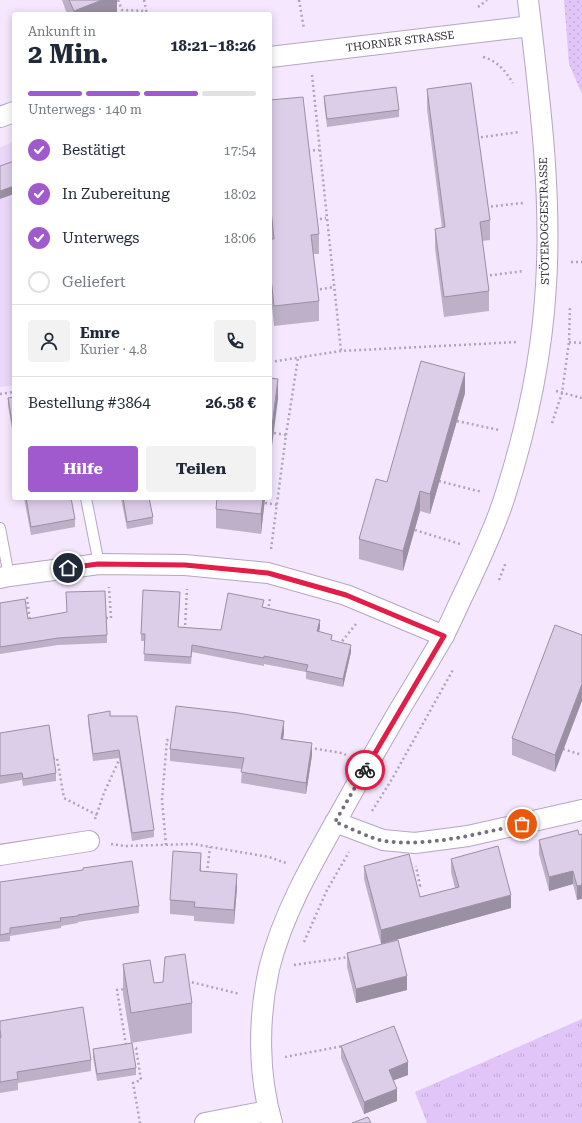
<!DOCTYPE html>
<html lang="de">
<head>
<meta charset="utf-8">
<style>
	:root { --surface:#fff; --page:#f2f2f3; --text:#1f2937; --muted:#747a83; --line:#e0e1e3; --accent:#a05ace }
	body { margin:0; font-family:"Roboto Serif",serif; background:var(--page); color:var(--text); height:100vh; display:flex; flex-direction:column; font-size:15px; white-space:nowrap }
	* { box-sizing:border-box; margin:0 }
	p { font-size:13px; color:var(--muted) }
	.icon { flex:none; width:22px; height:22px; fill:none; stroke:currentColor; stroke-width:2; stroke-linecap:round; stroke-linejoin:round }
	.map { position:relative; flex:1; overflow:hidden }
	.drawer { position:absolute; left:12px; top:12px; width:260px; height:488px; display:flex; flex-direction:column; background:var(--surface); border-radius:4px; box-shadow:0 2px 10px #0003 }
	.drawer>* { flex:none }
	.pin { position:absolute; display:grid; place-items:center; width:34px; height:34px; color:#fff; margin:-17px; border:2px solid #fff; border-radius:50%; box-shadow:0 1px 4px #0007 }
	.courier { position:absolute; display:grid; place-items:center; width:40px; height:40px; margin:-20px; border:3px solid #e11d48; border-radius:50%; background:#fff; color:#222; box-shadow:0 1px 5px #0007 }
	.head em { font-style:normal; font-weight:700 }
	.head div { display:flex; flex-direction:column-reverse }
	.head { display:flex; align-items:center; justify-content:space-between; height:68px; padding:0 16px }
	h1 { font-size:26px; font-weight:700; line-height:30px }
	.bar { display:grid; grid-template-columns:repeat(4,1fr); gap:6px 4px; align-content:center; height:48px; padding:0 16px }
	.bar i { height:5px; border-radius:3px; background:var(--line) }
	.bar .active { background:var(--accent) }
	.bar p { grid-column:span 4 }
	.line { display:flex; align-items:center; gap:10px; padding:0 16px; border-top:1px solid var(--line) }
	.line div { flex:1 }
	.round { display:grid; place-items:center; flex:none; width:42px; height:42px; border-radius:4px; background:var(--page) }
	ol { padding:0 16px; list-style:none }
	li { display:flex; align-items:center; gap:12px; height:44px }
	li p { margin-inline-start:auto }
	li .icon { padding:4px; border-radius:50%; background:var(--accent); color:#fff; stroke-width:4 }
	li:last-child { color:var(--muted) }
	li i { width:22px; height:22px; border:2px solid var(--line); border-radius:50% }
	.primary-button { display:flex; gap:8px; margin-top:auto; padding:8px 16px }
	.primary-button a { flex:1; height:46px; border-radius:4px; background:var(--accent); color:#fff; font-size:16px; font-weight:700; line-height:46px; text-align:center }
	.primary-button a+a { background:var(--page); color:var(--text) }
	.map>svg:first-child { display:block }
	.built { fill:#ebd7fb }
	.grass { fill:url(#grass-tufts) }
	.garden { fill:url(#garden-dots) }
	.lines { fill:none; stroke-linecap:round; stroke-linejoin:round }
	.lane-casing { stroke:#b5a6c1; stroke-width:12 }
	.street-casing { stroke:#b5a6c1; stroke-width:22 }
	.path { stroke:#afa5b8; stroke-width:2.5; stroke-dasharray:2 3; stroke-linecap:butt }
	.lane { stroke:#fff; stroke-width:10 }
	.street { stroke:#fff; stroke-width:20 }
	.wall { fill:#bdb0c8 }
	.shaded-wall { fill:#9a90a3 }
	.building { fill:#dccde9; stroke:#9a90a3 }
	.done { stroke:#776e7d; stroke-width:4; stroke-dasharray:0 7.2 }
	.route { stroke:#e11d48; stroke-width:5 }
	.labels { text-anchor:middle; stroke-width:3.5; stroke-linejoin:round; paint-order:stroke }
	.street-label { font-size:11px; fill:#332d38; stroke:#fff }
</style>
</head>
<body>
<div class="map">
<svg width="582" height="1123" viewBox="0 0 582 1123">
	<defs>
		<pattern id="grass-tufts" width="24" height="20" patternUnits="userSpaceOnUse"><rect width="24" height="20" fill="#e1c5f8"/><path d="M3 7l-1-3M5 7V3M7 7l1-3M15 17l-1-3M17 17v-4M19 17l1-3" fill="none" stroke="#c2aad5"/></pattern>
		<pattern id="garden-dots" width="8" height="8" patternUnits="userSpaceOnUse"><rect width="8" height="8" fill="#e1c5f8"/><path d="M2 2h.1M6 6h.1" fill="none" stroke="#c2aad5" stroke-width="1.8" stroke-linecap="round"/></pattern>
	</defs>
	<rect width="100%" height="100%" fill="#f4e7fe"/>
	<path class="built" d="M14 142V385L0 387V147Z"/>
	<path class="grass" d="M582 1019V1123H427L415 1092Z"/>
	<path class="garden" d="M564 0H582V94L569 64Z"/>
	<g class="lines">
		<defs>
			<path id="lane" d="M86 498 99 564
				M0 528 9 576"/>
			<path id="street" d="M270 57 531 26
				M0 117 14 112
				M0 578 9 576 99 564 185 565 268 573 346 595 444 636
				M335 822 383 840 415 843 468 836 582 810
				M0 855 89 841
				M205 1123 268 1111
				M272 1123C258 1074 258 1019 269 969 283 912 315 858 344 807 361 776 379 745 397 714 412 689 428 663 443 637 451 622 458 605 466 589 480 559 495 528 505 496 527 427 542 357 546 285 552 190 539 94 528 0"/>
		</defs>
		<use href="#lane" class="lane-casing"/>
		<use href="#street" class="street-casing"/>
		<path class="path" d="M118 0 122 10 147 11
			M144 0 147 14
			M299 0 304 29
			M478 7 487 0
			M483 57C498 61 505 71 513 83
			M312 75 341 351
			M476 138 519 132
			M308 151 319 150
			M486 207 523 203
			M315 220 326 218
			M571 262H582
			M485 276 524 271
			M315 290 334 287
			M569 342 582 343
			M270 362 341 351 518 342
			M556 391 582 398
			M0 394 14 392
			M457 421 499 430
			M552 423 562 393 569 342 570 306
			M274 433 286 435
			M439 481 482 492
			M265 503 278 505
			M415 530 460 544
			M271 549 286 435 298 358
			M499 580 506 562
			M27 597 30 621
			M268 611 270 598
			M106 618H111L109 587
			M183 628H185L187 589
			M339 645 356 624
			M310 748 342 753 346 755
			M563 749 582 755
			M53 759 57 758 64 798 97 815
			M372 811 392 779 454 668
			M95 819 104 793 120 758
			M111 844 124 846 193 844 269 857 286 863
			M166 845 162 800 167 740 173 741
			M207 873 210 847
			M415 887 420 886 416 866
			M304 942 327 890 349 852
			M294 965 349 957
			M187 981 240 994
			M126 1045 117 990 127 989
			M131 1047 136 1048 141 1080 133 1083 140 1123
			M285 1057 343 1046"/>
		<use href="#lane" class="lane"/>
		<use href="#street" class="street"/>
	</g>
	<path class="wall" d="M62 0H117V14H67Z
		M427 89 490 220V240L482 241 489 291V311L444 317 435 248V229L442 228 427 109Z
		M324 96 399 110V117L327 127 324 103Z
		M270 100 319 234V254H313L319 301V321L274 326 270 288V239H272L270 220Z
		M465 393 430 514 420 511 403 571 359 559V539L387 482Z
		M14 397V441L8 405V398Z
		M24 498H71L75 519V527L31 535Z
		M121 498H149L153 517V524L127 529Z
		M217 498H265L261 534 216 528V509Z
		M180 600 178 627 221 630 264 607 320 627 319 632 351 652 343 687 306 679V672L264 664V666L192 652 191 664 144 661 145 641H141V634Z
		M0 603 28 619 107 635V643L58 645 0 654Z
		M582 635 555 772 512 755V738Z
		M88 715 110 716 154 830V837L132 841 119 758 93 761 88 722Z
		M0 733 56 773V781L23 786 22 780 0 784Z
		M284 733 283 739 312 755 306 794 241 783 242 769 170 761V749Z
		M579 835 577 900 573 884 549 891 539 854V840Z
		M451 859 511 908 381 944 364 879V866L420 897 455 888 451 872Z
		M201 871 237 888 234 924 194 921V916L170 914V900Z
		M0 882 139 906V913L78 922V923L61 926V928L10 936V941L0 942Z
		M347 953 407 990 356 1003 347 967Z
		M123 964 154 983 192 1003V1033L131 1043 123 994Z
		M0 1021 91 1060V1071L18 1083V1090L0 1093Z
		M341 1046 408 1075 394 1080 397 1101 364 1114 341 1058Z
		M93 1049 136 1068V1075L97 1081 93 1057Z"/>
	<path class="shaded-wall" d="M102 0H117V14H74V11Z
		M14 186V194L0 199V191Z
		M465 373V393L430 514V494Z
		M278 379V399L270 462V442Z
		M420 491V511L403 571V551Z
		M263 498H265L261 534V514Z
		M320 620V627L317 639V631Z
		M351 645V652L343 687V679Z
		M582 684V701L555 772V755Z
		M284 721V733L281 750V739Z
		M312 743V755L306 794V783Z
		M201 853V867L200 885V871Z
		M573 871V884L549 891V877Z
		M237 874V888L234 924V910Z
		M582 885V899L577 900V886Z
		M511 895V908L381 944V930Z
		M407 976V990L356 1003V989Z
		M408 1062V1075L389 1082V1070Z
		M397 1089V1101L364 1114V1102Z"/>
	<path class="building" d="M69 0H102L74 11Z
		M471 83 490 220 480 222 489 291 444 297 435 229 445 227 427 89Z
		M396 87 399 110 327 119 324 96Z
		M303 97 319 234 311 235 319 301 274 306 270 268V239H274L270 200V100Z
		M14 161V186L0 191V166Z
		M421 361 465 373 430 494 420 491 403 551 359 539 376 479 387 482Z
		M270 378 278 379 270 442Z
		M14 397V434L8 398Z
		M26 498H71L75 519 31 527Z
		M123 498H149L153 517 127 522Z
		M217 498H263L261 514 216 509Z
		M143 590 180 592 178 627 221 630 228 593 264 600 262 607 320 620 317 631 332 635 331 640 351 645 343 679 306 671 308 665 264 656V658L192 645 191 657 144 654 145 634H141Z
		M105 591 107 635 58 638 0 647V603L25 599 28 619 67 612 66 592Z
		M555 625 582 635V684L555 755 512 738Z
		M176 706 238 713 284 721 281 739 312 743 306 783 241 772 244 758 170 749Z
		M110 711V716H137L154 830 132 833 119 750 93 754 88 715Z
		M49 725 56 773 23 779 22 773 0 776V733Z
		M578 830 579 835 582 834V885L577 886 573 871 549 877 539 840Z
		M498 846 511 895 381 930 364 866 409 854 420 897 459 887 451 859Z
		M173 851 201 853 200 871 237 874 234 910 194 907 195 902 170 900Z
		M132 861 139 906 78 915V916L60 918 61 921 10 928V933L0 935V882L83 870V868Z
		M398 940 407 976 356 989 347 953Z
		M185 954 192 1003 131 1013 123 964 150 960 154 983 163 982 165 957Z
		M83 1007 91 1060 17 1072 18 1079 0 1082V1038L1 1037 0 1029V1021Z
		M394 1026 408 1062 389 1070 397 1089 364 1102 341 1046Z
		M132 1043 136 1068 97 1074 93 1049Z
		M368 1117 371 1123H352Z"/>
	<g class="lines">
		<path class="done" d="M365 770 335 822C349 827 371 839 384 841 430 847 477 834 522 824"/>
		<path class="route" d="M68 568 98 564 185 565 268 573 346 595 444 636 365 770"/>
	</g>
	<g class="labels">
		<g class="street-label">
			<text transform="translate(400 41) rotate(-7)" y="4">THORNER STRASSE</text>
			<text transform="translate(544 221) rotate(-91)" y="4">STÖTEROGGESTRASSE</text>
		</g>
	</g>
</svg>
<div class="pin" style="left:522px;top:824px;background:#ea580c"><svg class="icon" aria-label="bag" viewBox="0 0 24 24"><path d="M5 8h14l-1 12H6zM9 8a3 3 0 0 1 6 0"/></svg></div>
<div class="pin" style="left:68px;top:568px;background:#1f2937"><svg class="icon" aria-label="home" viewBox="0 0 24 24"><path d="M3 11l9-7 9 7M6 9v11h12V9"/></svg></div>
<div class="courier" style="left:365px;top:770px"><svg class="icon" aria-label="bike" viewBox="0 0 24 24"><circle cx="6" cy="16" r="4"/><circle cx="18" cy="16" r="4"/><path d="M6 16l4-8h5l3 8M10 8l3 8H6M13 5h3"/></svg></div>
<section class="drawer">
<div class="head"><div><h1>2 Min.</h1><p>Ankunft in</p></div><em>18:21–18:26</em></div>
<div class="bar"><i class="active"></i><i class="active"></i><i class="active"></i><i></i><p>Unterwegs · 140 m</p></div>
<ol>
<li><svg class="icon" aria-label="check" viewBox="0 0 24 24"><path d="M5 12l5 5 9-10"/></svg>Bestätigt<p>17:54</p></li>
<li><svg class="icon" aria-label="check" viewBox="0 0 24 24"><path d="M5 12l5 5 9-10"/></svg>In Zubereitung<p>18:02</p></li>
<li><svg class="icon" aria-label="check" viewBox="0 0 24 24"><path d="M5 12l5 5 9-10"/></svg>Unterwegs<p>18:06</p></li>
<li><i></i>Geliefert</li>
</ol>
<div class="line" style="height:72px"><a class="round"><svg class="icon" aria-label="person" viewBox="0 0 24 24"><circle cx="12" cy="8" r="4"/><path d="M4 21q1-7 8-7t8 7"/></svg></a><div><b>Emre</b><p>Kurier · 4.8</p></div><a class="round"><svg class="icon" aria-label="phone" viewBox="0 0 24 24"><path d="M5 4h4l2 5-3 2q2 4 5 5l2-3 5 2v4C11 20 4 13 5 4z"/></svg></a></div>
<div class="line" style="height:52px"><div>Bestellung #3864</div><b>26.58 €</b></div>
<div class="primary-button"><a>Hilfe</a><a>Teilen</a></div>
</section>
</div>
</body>
</html>
